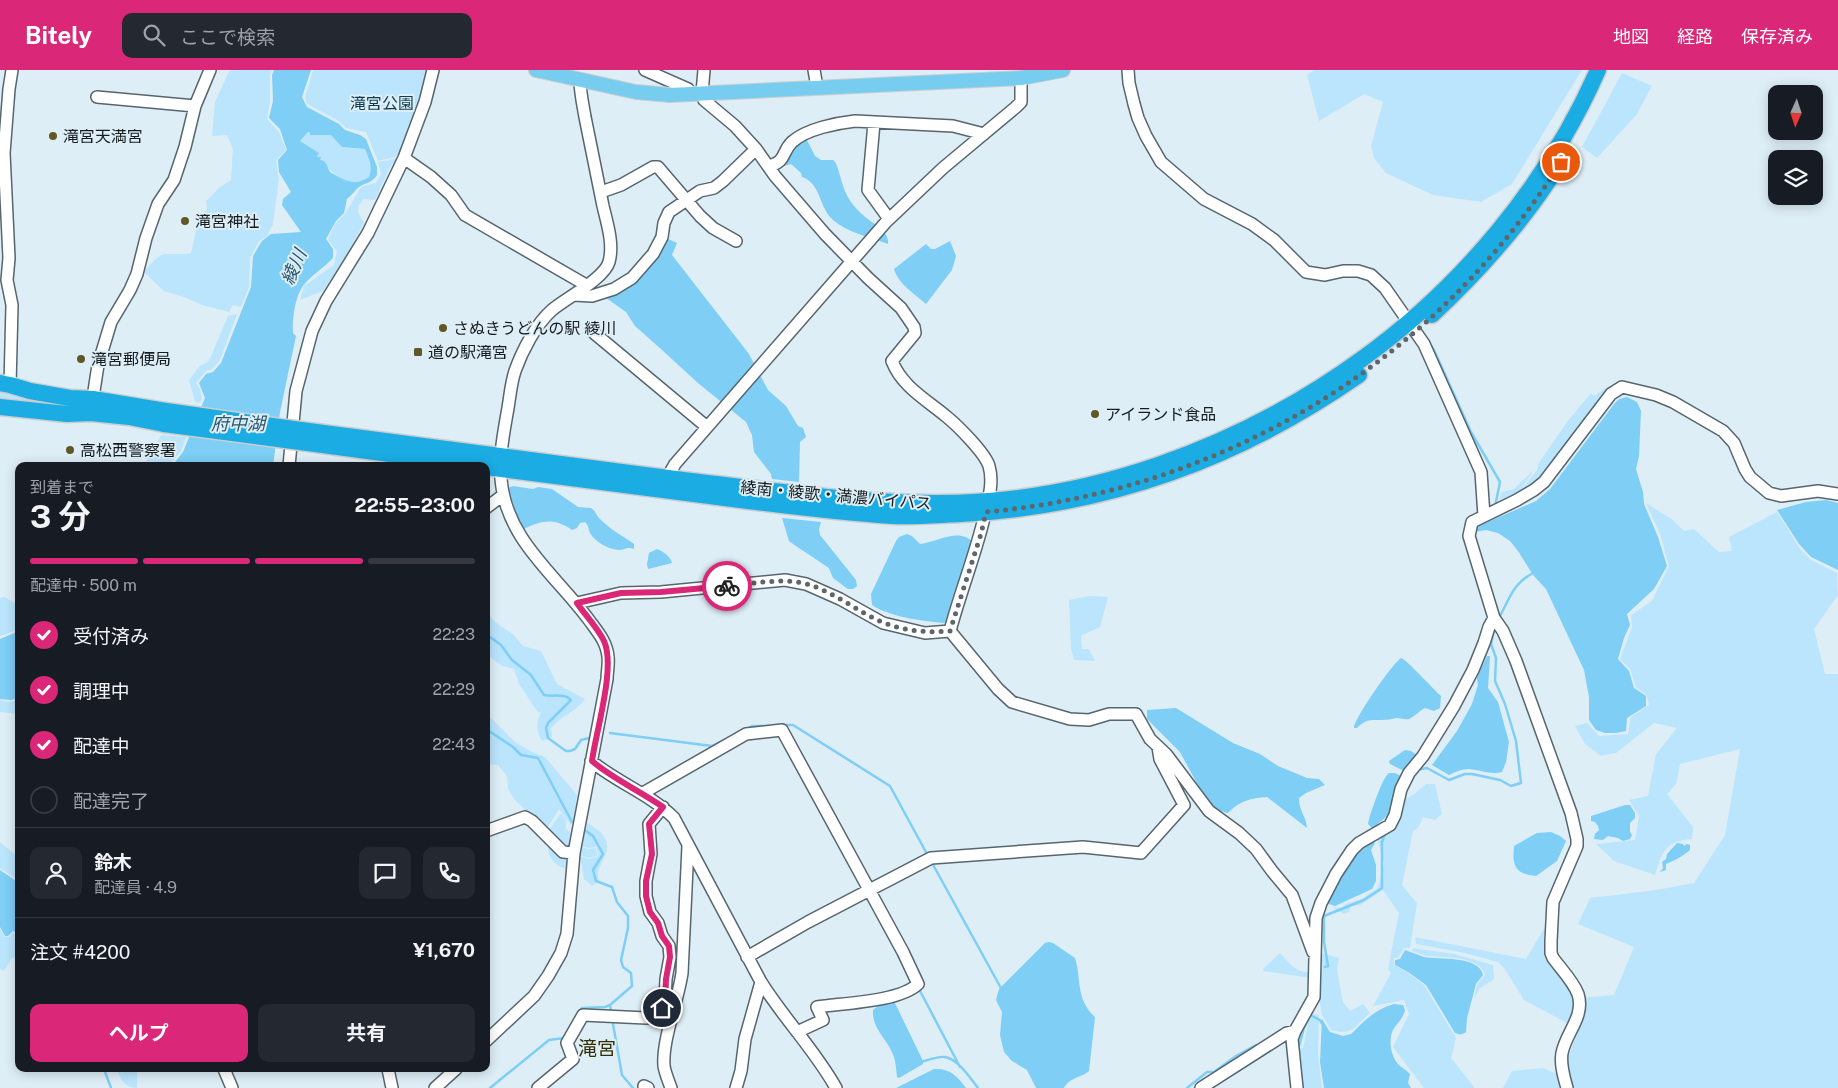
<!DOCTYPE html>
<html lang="ja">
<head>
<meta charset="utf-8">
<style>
	:root { --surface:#171b24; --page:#242831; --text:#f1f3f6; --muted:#9ea1a6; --line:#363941; --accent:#db2777 }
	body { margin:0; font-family:"Public Sans","Noto Sans JP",sans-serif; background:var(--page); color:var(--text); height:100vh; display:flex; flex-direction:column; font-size:19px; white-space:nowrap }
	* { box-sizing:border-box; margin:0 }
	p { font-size:16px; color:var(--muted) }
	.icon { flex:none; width:28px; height:28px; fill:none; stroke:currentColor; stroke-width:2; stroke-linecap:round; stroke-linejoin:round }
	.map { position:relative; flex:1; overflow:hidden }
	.details { position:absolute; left:15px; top:392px; width:475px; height:610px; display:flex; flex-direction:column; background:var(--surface); border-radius:10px; box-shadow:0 2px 12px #0003 }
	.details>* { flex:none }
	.needle { width:32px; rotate:183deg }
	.buttons { position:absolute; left:1768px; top:15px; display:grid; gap:10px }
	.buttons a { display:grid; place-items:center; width:55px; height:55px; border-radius:10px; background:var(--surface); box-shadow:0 2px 12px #0003; font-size:25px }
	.pin { position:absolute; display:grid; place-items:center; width:42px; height:42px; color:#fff; margin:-21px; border:2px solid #fff; border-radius:50%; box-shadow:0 1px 5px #0007 }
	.courier { position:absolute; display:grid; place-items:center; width:50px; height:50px; margin:-25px; border:4px solid #db2777; border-radius:50%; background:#fff; color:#222; box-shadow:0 1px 6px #0007 }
	.summary em { font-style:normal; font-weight:700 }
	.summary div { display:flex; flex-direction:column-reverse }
	.summary { display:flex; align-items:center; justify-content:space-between; height:85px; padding:0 15px }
	h1 { font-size:32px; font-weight:700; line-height:38px }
	.bar { display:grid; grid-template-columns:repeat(4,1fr); gap:8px 5px; align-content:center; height:60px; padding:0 15px }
	.bar i { height:6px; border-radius:4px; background:var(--line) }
	.bar .on { background:var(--accent) }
	.bar p { grid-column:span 4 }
	.line { display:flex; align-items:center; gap:12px; padding:0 15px; border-top:1px solid var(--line) }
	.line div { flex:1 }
	.round { display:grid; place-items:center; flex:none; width:52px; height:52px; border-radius:10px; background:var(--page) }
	ol { padding:0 15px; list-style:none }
	li { display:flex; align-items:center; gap:15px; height:55px }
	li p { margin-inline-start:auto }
	li .icon { padding:5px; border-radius:50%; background:var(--accent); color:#fff; stroke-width:4 }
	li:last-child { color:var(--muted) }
	li i { width:28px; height:28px; border:2px solid var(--line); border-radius:50% }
	.action { display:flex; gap:10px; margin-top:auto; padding:10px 15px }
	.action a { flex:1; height:58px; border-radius:10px; background:var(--accent); color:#fff; font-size:20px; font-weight:700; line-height:58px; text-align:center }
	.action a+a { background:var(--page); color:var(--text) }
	header { display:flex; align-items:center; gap:30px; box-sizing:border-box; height:70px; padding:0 25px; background:var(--accent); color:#fff }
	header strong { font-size:24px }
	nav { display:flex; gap:28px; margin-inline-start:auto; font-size:18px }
	.search { width:350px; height:45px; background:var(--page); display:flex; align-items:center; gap:12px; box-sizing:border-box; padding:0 18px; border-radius:10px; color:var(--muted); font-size:19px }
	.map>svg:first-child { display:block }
	.green { fill:#bbe5fc }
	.water { fill:#7ecef6; fill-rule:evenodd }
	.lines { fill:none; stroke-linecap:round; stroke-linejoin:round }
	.stream { stroke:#7ecef6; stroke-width:2.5 }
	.minor-casing { stroke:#57656d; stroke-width:14 }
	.major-casing { stroke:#cccdce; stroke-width:16 }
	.highway-casing { stroke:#cccdce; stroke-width:19 }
	.minor { stroke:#fff; stroke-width:11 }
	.major { stroke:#76cdef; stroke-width:14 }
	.highway { stroke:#1bace4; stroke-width:16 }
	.highway-bridge-casing { stroke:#cccdce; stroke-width:19; stroke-linecap:butt }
	.highway-bridge { stroke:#1bace4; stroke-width:16 }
	.done { stroke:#5c666b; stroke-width:5; stroke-dasharray:0 9 }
	.route { stroke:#db2777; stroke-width:6 }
	.poi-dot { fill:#605824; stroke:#deeef7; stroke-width:2 }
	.labels { text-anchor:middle; stroke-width:4; stroke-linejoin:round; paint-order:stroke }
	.park-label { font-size:16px; fill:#0d3c50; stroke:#deeef7 }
	.poi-label { font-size:16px; fill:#161c1f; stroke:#deeef7; text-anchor:start }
	.street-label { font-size:16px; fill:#161c1f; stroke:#deeef7 }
	.water-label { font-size:18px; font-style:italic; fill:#2a576c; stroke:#deeef7 }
	.quarter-label { font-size:19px; fill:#352e02; stroke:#deeef7 }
</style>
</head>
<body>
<header>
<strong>Bitely</strong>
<div class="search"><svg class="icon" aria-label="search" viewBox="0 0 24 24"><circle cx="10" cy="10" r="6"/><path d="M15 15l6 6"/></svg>ここで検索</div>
<nav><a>地図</a><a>経路</a><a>保存済み</a></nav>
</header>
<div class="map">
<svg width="1838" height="1018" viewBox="0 0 1838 1018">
	<rect width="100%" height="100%" fill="#deeef7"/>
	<path class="green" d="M234 0H272L270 5V32L267 49 279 62 286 80 276 90 279 109 273 154 267 166 259 171 250 188 249 217 241 237 233 235 229 242 202 235 184 227 164 221 144 202C166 175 162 188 191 183L198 152 207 139 206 131 219 118 231 110 233 79 227 65 212 66 215 32 229 1Z
		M313 0H428L422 24 401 83 395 87 378 91 366 62 346 58 339 51 307 34 305 28Z
		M1314 0H1582L1512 114 1481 132 1433 125 1386 103 1374 88 1371 76 1383 32 1364 24 1319 51 1307 5Z
		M1622 3 1652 16 1637 44 1597 88 1582 77Z
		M308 62H310V64L331 65 348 78 365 79C368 90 373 96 369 107 347 121 332 102 317 87L319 83 300 71Z
		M400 85 390 97 375 130 364 129 359 135 358 142 364 153 349 181 323 221 300 230 304 216 334 195 337 181 328 170 335 154 345 144 361 117 376 113 381 104 378 92 394 89Z
		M237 244 220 290 211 300H207L196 313 200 319 202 329 199 333 195 332 189 310 200 296 209 291 228 246Z
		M1616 314 1603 325 1544 406 1530 419 1498 436 1500 432 1519 423 1537 400 1538 394 1567 352 1591 323 1594 326 1607 317Z
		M0 318 66 334 65 339 0 332Z
		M161 365 186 367 181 381 168 396H144Z
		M1534 400 1519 422 1499 430 1502 422 1514 419Z
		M1646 433 1673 450 1684 461 1694 459 1719 482 1732 481 1729 467 1777 442 1800 479 1811 490 1837 503 1838 525 1814 559 1825 604H1838V1018H1503L1512 1001 1543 998 1562 1006 1578 959 1524 930 1504 898 1498 892 1465 883 1416 874 1415 867 1526 889 1545 857 1550 888 1579 928 1614 925 1634 877 1578 854 1590 828 1656 820 1694 813 1725 765 1740 679 1680 694 1676 714 1667 724 1693 757 1692 769C1665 771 1662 782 1655 805L1614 791 1596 774 1635 770 1639 746 1629 730 1648 726 1656 684 1677 658 1654 653 1616 683 1601 686 1585 674 1575 656 1587 653 1599 666 1628 664 1631 647 1649 635 1647 626 1636 617 1630 599 1620 589 1632 557 1631 545 1652 531 1669 496 1660 464Z
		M1090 526 1108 527 1100 557 1081 566 1082 579H1089L1095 591 1074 590 1071 579 1069 530Z
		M4 527 19 535V559L0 566V528Z
		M486 541 495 552 514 565 523 576 541 581 557 614 585 629C576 642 561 646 551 658L552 667 542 671C536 662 536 652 541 643L537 641 519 614 514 599 502 596 486 584Z
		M0 630 8 632 19 630V644L0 642Z
		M486 643 515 672 530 681 545 687 577 725 574 748 571 755 559 739 546 760 514 729 508 719 507 706 498 695 486 694Z
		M1426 714H1435L1442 744 1435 750 1423 747 1418 758 1413 761 1402 815 1417 833 1410 878H1404L1398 888H1394V895L1407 902 1424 915 1456 968 1451 988 1475 1018H1424L1393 977 1409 944 1404 930 1373 936 1391 903 1388 899 1390 889H1392L1390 888 1399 843 1383 820 1360 835 1351 836 1349 842 1344 844 1332 837 1341 838 1346 834 1360 830 1378 818 1384 794 1377 768 1404 730 1414 724Z
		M561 743 566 750V759L570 762 569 780 548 762Z
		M587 752C591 756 600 760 603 765 617 783 592 795 599 811L592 816 584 809 580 786 589 789 598 786 597 777 589 778 581 776Z
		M0 772 19 788V811L0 798Z
		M550 777 568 786 567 799C556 796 549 790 548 778Z
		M581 777 589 779 596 778 597 786 588 788 580 785Z
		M0 859 5 867H9L13 863 19 866V888H12L4 901 0 899Z
		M1413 878 1454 884 1493 895 1494 909 1479 919 1474 929 1477 915 1485 905C1480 885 1444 888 1427 886 1422 885 1417 882 1412 881Z
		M1280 883C1291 894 1296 904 1312 902L1311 908 1263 901 1264 898Z
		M1321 883 1339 888 1337 900 1343 932 1350 941 1363 934 1370 943C1354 956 1354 966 1331 960L1322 945 1319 928Z
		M1313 944 1319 945 1318 985 1322 1018H1302L1297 979 1303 978 1309 950Z
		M117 999H137V1018C125 1018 120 1009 117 999Z"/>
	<path class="water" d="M274 0H311L302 27 307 37 339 54 345 60 360 65 366 69 377 97V105C371 114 366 112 359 117 355 120 352 125 347 129L344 143 336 151 326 169 333 179V188C324 198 311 205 303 216 295 227 292 249 293 263L296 266 280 342 273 396H172L183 382 205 328 199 313 206 304 213 302 221 293 251 217 253 186 262 171 271 164 301 162 282 135 283 129 291 122 279 102 278 90 287 80 280 59 269 48 273 31 272 5ZM308 62H310V65H331L342 77 365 79C369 90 373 96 369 107 354 117 344 110 330 102 326 96 328 91 320 90L321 87H317L319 83 300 71Z
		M806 68 815 86 821 90H833L836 93C844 116 843 127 863 145 871 153 890 161 888 174 870 167 848 163 833 150 819 138 821 113 802 107L801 103 791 94 777 98 792 79Z
		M668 169 677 173 672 185 749 284 768 320 786 336 798 356 803 358 806 367 800 372 799 412 772 409 771 404 754 382 752 365 746 352 698 313 662 280 635 256 626 242 602 225 652 192Z
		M950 171 956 186 952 200 926 234C914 223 899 215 894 199L926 174 931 179H935Z
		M1627 327 1637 332 1641 341 1639 386 1636 399 1643 422 1644 434 1658 467 1667 496 1654 519 1627 544 1630 555 1624 568 1618 589 1629 601 1634 618 1646 626V636L1627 648 1626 661 1616 663H1605L1596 660 1589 650V627L1584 600 1546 519 1533 505 1518 481 1510 471 1498 463 1486 460 1474 462V458L1536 431 1550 419 1614 334 1619 329Z
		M513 416 533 419 538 417 552 419 578 437 591 438C596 441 597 447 601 450 611 460 623 466 634 474V479C627 476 625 480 618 480 608 479 595 472 590 463 588 458 589 456 585 452L580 453 577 458 572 460C554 448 543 450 524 459L518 448 508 418Z
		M1826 430 1838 433V500L1811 487 1799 474 1777 440 1806 432Z
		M782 448 821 452 819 459 820 465 856 510 857 516 853 519H848L833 508 829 498 793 474 789 471Z
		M907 464 912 466 920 474C939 472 959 456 975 474L950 550 944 553C922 551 890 547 872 535L871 524 896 471 899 467Z
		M657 479C663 481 671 487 672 493L648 499 647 494 649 483Z
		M19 561V628L11 630 0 629V569Z
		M1487 586H1490L1488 618 1498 632 1509 672 1506 692 1502 702C1491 705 1481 700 1469 699 1462 699 1455 702 1449 705L1432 695 1457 661 1472 634 1478 615 1477 608Z
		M1401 588C1406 589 1434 620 1441 626L1440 638 1434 641 1425 638C1419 641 1414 647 1409 649 1405 650 1401 648 1397 648 1392 649 1387 650 1381 650 1370 650 1366 649 1357 658H1354C1354 649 1392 594 1401 588Z
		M1176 638 1233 673 1260 684 1278 696 1307 708 1319 709 1325 715 1306 723 1299 728C1299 742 1306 745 1307 758L1267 727C1251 728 1239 731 1228 743L1217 740 1200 719 1180 682 1147 649V640Z
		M1405 680 1411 681 1417 685 1404 701 1390 694 1389 691Z
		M1389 703H1395L1401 706C1388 731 1400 740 1372 758L1368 754C1369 746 1383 706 1389 703Z
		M1625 735H1630L1635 743V748L1630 753V762L1632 765 1630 769 1623 771 1618 768 1608 766 1603 770 1594 769 1595 764 1599 760 1598 756 1595 752 1591 751V746Z
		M1551 762 1560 766 1566 771 1557 791 1536 806C1515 804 1512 796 1514 776L1537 763Z
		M1370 770 1375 773 1371 780 1376 795V811L1372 819 1335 836 1326 833C1338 811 1350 786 1370 770Z
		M1677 773 1683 774 1684 776 1687 774 1690 775V780C1681 787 1678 789 1666 794V800L1660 802 1663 798 1662 792 1666 789 1667 784Z
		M0 800 19 813V864L13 861 8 866H5L0 857Z
		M1049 872 1053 873 1075 888C1082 911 1075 928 1095 947L1089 1001C1081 1008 1070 1007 1064 1018H1036L1027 1000 1012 991 1004 982 1000 965 1002 942 996 930 999 919 1045 873Z
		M1405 880C1411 882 1418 885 1424 887 1438 890 1479 885 1483 905L1476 914 1467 948 1466 962C1462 965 1460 965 1455 963L1426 915 1408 902 1395 895V890L1400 889Z
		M894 931 923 991V994L899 1008 897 1007C896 1000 896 993 894 987 888 969 872 960 873 940L878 936Z
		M1394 934 1403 935 1405 940C1403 949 1397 953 1393 960 1388 970 1391 986 1398 994 1402 998 1406 1000 1410 1004L1408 1013 1411 1018H1324L1320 992 1322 949 1330 962 1343 966 1351 964C1364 951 1376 939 1394 934Z
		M934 999C950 998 957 1006 966 1018H896Z"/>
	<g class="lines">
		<path class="stream" d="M1428 271 1434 280 1471 362 1500 412 1495 437
			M1500 546C1511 526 1513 513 1535 502
			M486 564 501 575 512 590 531 605 544 625C553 627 565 623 571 630L548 653 546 658 548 668 566 681H570L575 679 581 670 589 668
			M784 655H793L890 716 927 784
			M486 659 513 677 521 685 538 688 572 752
			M745 660 752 656H771
			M610 663 712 676 729 668
			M1416 700 1427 698 1449 710 1465 704H1472L1500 710 1511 716 1521 713 1516 671 1505 634 1495 611 1496 588 1491 574 1494 561
			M1401 744 1403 732
			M586 761 593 766 603 784 593 800 596 811 612 817 617 832 628 846V858L621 890 623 897 631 903 632 916 610 935 611 941
			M931 791 1002 920
			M882 855 904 896
			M1325 897 1328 896 1324 872V846L1364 830 1382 818V772L1384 766 1387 762
			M919 919 960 997
			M579 942 582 938 605 937 610 935
			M613 954 622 1005 633 1018
			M1299 976 1304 958 1310 945 1320 950 1323 955
			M921 992C928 990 938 986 945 987 958 989 970 1008 978 1018
			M104 999 111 1018
			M490 1018 549 970 564 968 565 966
			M1187 1018 1207 1002H1214L1236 986 1256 975"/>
		<defs>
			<path id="minor" d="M645 0 688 19 692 24
				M704 0 702 23 704 30 735 56 756 79 775 106 825 164 868 208 901 238 914 257 915 263 892 291C902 317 927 330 947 347 958 356 985 383 989 396 994 413 988 431 984 448 975 486 960 523 950 561
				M814 0 817 17
				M1128 0 1129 13 1134 34 1138 48 1146 66 1161 92 1204 129 1252 154 1274 170 1306 202 1325 205 1343 201H1358L1371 205 1385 218 1424 274 1481 402 1484 446
				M97 27 195 36
				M874 53 868 120 889 149
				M404 88 431 107 451 125 465 145 586 215
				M769 96C787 91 781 83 792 72 806 59 837 53 855 51L953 56 984 64
				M601 122 621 115 653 97H658L700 146 713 158 736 171
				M574 225 592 226 614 219 632 208 653 184 662 167 664 153 669 142 700 121 714 118 723 111 756 79
				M594 263 707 357
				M10 315 12 235 7 210 9 188 4 83 9 19 12 0
				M92 334 98 295 111 252 130 220 137 204 146 168 158 134 174 110 185 77 195 36 210 0
				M289 396 296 321 312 261 326 231 368 163 404 88 425 32 433 0
				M666 414 667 408 675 394 886 152 943 98 1016 37 1021 32V8
				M486 438 503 425
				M577 533 621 523 661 522 785 510 806 514 840 529 883 553 925 563 950 561
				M950 561 998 619 1012 632 1070 649 1089 650 1109 644H1136L1150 669 1166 684 1209 741 1239 763 1256 779 1272 801 1292 825 1313 882
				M591 691C618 713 650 724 674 748L761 912C784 949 815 980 836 1018
				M643 723 746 664 782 660 903 882 918 914C899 932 844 933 817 937L823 950 797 962
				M486 761 525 747 532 751 563 782 574 783
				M747 887 808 852 931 788 1083 777 1141 783 1184 735 1160 689 1158 677
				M486 971 534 926 548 906 561 883 567 864 574 783 607 609C607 602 609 594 608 587 607 572 597 561 589 550 556 505 506 470 501 409 499 385 504 361 508 338 510 326 511 313 515 301 522 281 536 254 552 240 566 228 604 209 609 192 614 174 607 153 603 136 597 106 591 77 585 47 583 35 580 22 580 10
				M224 999 232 1018
				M388 999 392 1018
				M644 1016 648 1018
				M435 1018 456 999
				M538 1018 573 989 567 973 583 945 646 948 654 947 662 938 665 929 666 909 670 887 669 876 662 866 658 853 650 842 646 826V811L651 784 649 754 663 737
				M671 1018C669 1012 665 1003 664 996 662 970 678 931 682 903L688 776
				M736 1018 741 1001 745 969 761 912
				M1201 1018 1287 963 1295 961
				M1297 1018 1292 969 1295 961 1314 927 1316 848 1321 833 1336 804 1352 780 1359 773 1390 755 1395 745 1401 719 1409 703 1423 686 1454 636 1473 600 1484 573 1489 557 1494 548
				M1567 1018C1564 1007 1560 995 1562 983 1566 962 1585 947 1578 924 1573 911 1561 899 1553 888L1551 883V871L1553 832 1577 776V769L1571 743 1516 591 1503 561 1494 548 1469 466 1472 452 1517 430 1534 420 1544 412 1611 324 1622 317 1656 325 1673 332 1723 361 1734 373 1745 399 1750 407 1769 423 1781 426 1818 421 1838 424"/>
			<path id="major" d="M536 0 636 22 670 25 1021 8 1063 0"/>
			<path id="highway" d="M1432 245C1480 200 1523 152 1558 96
				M0 313 10 315 30 321 70 328 93 329 166 341
				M0 337 67 344 91 343 129 347 164 354
				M301 360C431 376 561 395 691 411 771 420 852 433 934 433 1086 434 1239 378 1362 289 1462 217 1548 114 1598 0
				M300 372 480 396
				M486 397C574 408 661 420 748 431 796 437 844 443 893 446 915 447 938 445 961 444 1109 436 1238 389 1359 305"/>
		</defs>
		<use href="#minor" class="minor-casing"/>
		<use href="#major" class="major-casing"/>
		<use href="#highway" class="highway-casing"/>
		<use href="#minor" class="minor"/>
		<use href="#major" class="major"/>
		<use href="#highway" class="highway"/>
		<defs>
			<path id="highway-bridge" d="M166 341 301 360
				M164 354 300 372"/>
		</defs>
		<use href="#highway-bridge" class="highway-bridge-casing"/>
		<use href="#highway-bridge" class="highway-bridge"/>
	</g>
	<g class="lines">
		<path class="done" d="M727 516C753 514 778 508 803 513 832 520 856 541 882 552 904 561 927 563 950 561L981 464 986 442C1223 420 1434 294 1561 92"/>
		<path class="route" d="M662 938 665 929 666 909 670 887 669 876 662 866 658 853 650 842 646 826V811L652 784 649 754 663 737C640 721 613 709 592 691 596 661 616 597 604 571 597 557 585 545 577 533L621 523 661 522 727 516"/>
	</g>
	<g class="poi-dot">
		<circle cx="53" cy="66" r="5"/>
		<circle cx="185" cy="151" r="5"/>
		<circle cx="443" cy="258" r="5"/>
		<rect x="413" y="277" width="10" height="10" rx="2.5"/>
		<circle cx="81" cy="289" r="5"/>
		<circle cx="1095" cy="344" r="5"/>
		<circle cx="70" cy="380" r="5"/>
	</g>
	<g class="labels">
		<g class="park-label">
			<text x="382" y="39">滝宮公園</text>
		</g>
		<g class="poi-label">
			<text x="63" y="72">滝宮天満宮</text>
			<text x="195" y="157">滝宮神社</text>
			<text x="453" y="264">さぬきうどんの駅 綾川</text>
			<text x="428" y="288">道の駅滝宮</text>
			<text x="91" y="295">滝宮郵便局</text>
			<text x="1105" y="350">アイランド食品</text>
			<text x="80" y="386">高松西警察署</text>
		</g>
		<g class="street-label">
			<text transform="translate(836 425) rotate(5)" y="6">綾南・綾歌・満濃バイパス</text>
		</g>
		<g class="water-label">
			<text transform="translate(294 197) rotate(-66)" y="6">綾川</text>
			<text x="238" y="360">府中湖</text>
		</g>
		<g class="quarter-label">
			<text x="597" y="985">滝宮</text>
		</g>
	</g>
</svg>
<div class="buttons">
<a><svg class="needle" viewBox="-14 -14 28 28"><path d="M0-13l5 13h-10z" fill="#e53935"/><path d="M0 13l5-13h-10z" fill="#9ea1a6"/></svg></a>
<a><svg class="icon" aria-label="layers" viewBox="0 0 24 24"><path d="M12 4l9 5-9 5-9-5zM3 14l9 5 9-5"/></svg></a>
</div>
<div class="pin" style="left:1561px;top:92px;background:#ea580c"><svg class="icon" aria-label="bag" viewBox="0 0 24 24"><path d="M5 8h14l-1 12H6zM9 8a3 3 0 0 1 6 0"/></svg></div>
<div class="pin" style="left:662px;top:938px;background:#1f2937"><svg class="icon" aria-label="home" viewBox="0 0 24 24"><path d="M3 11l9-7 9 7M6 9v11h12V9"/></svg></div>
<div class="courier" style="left:727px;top:516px"><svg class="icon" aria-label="bike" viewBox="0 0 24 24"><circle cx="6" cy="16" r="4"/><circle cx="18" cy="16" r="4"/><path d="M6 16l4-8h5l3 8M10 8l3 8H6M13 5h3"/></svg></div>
<section class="details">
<div class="summary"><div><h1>3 分</h1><p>到着まで</p></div><em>22:55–23:00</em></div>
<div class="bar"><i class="on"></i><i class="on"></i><i class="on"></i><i></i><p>配達中 · 500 m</p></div>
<ol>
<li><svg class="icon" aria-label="check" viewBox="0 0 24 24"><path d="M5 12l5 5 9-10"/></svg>受付済み<p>22:23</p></li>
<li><svg class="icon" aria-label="check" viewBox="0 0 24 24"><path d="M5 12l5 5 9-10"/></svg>調理中<p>22:29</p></li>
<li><svg class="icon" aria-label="check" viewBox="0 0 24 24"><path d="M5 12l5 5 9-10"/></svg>配達中<p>22:43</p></li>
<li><i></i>配達完了</li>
</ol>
<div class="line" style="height:90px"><a class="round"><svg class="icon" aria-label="person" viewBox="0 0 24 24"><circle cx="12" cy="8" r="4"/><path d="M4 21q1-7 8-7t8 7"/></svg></a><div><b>鈴木</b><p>配達員 · 4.9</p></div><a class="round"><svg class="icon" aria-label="chat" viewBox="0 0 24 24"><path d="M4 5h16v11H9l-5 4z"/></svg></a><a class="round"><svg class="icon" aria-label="phone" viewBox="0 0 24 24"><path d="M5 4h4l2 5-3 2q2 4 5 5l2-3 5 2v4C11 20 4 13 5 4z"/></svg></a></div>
<div class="line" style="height:65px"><div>注文 #4200</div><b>¥1,670</b></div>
<div class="action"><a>ヘルプ</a><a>共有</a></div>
</section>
</div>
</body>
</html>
